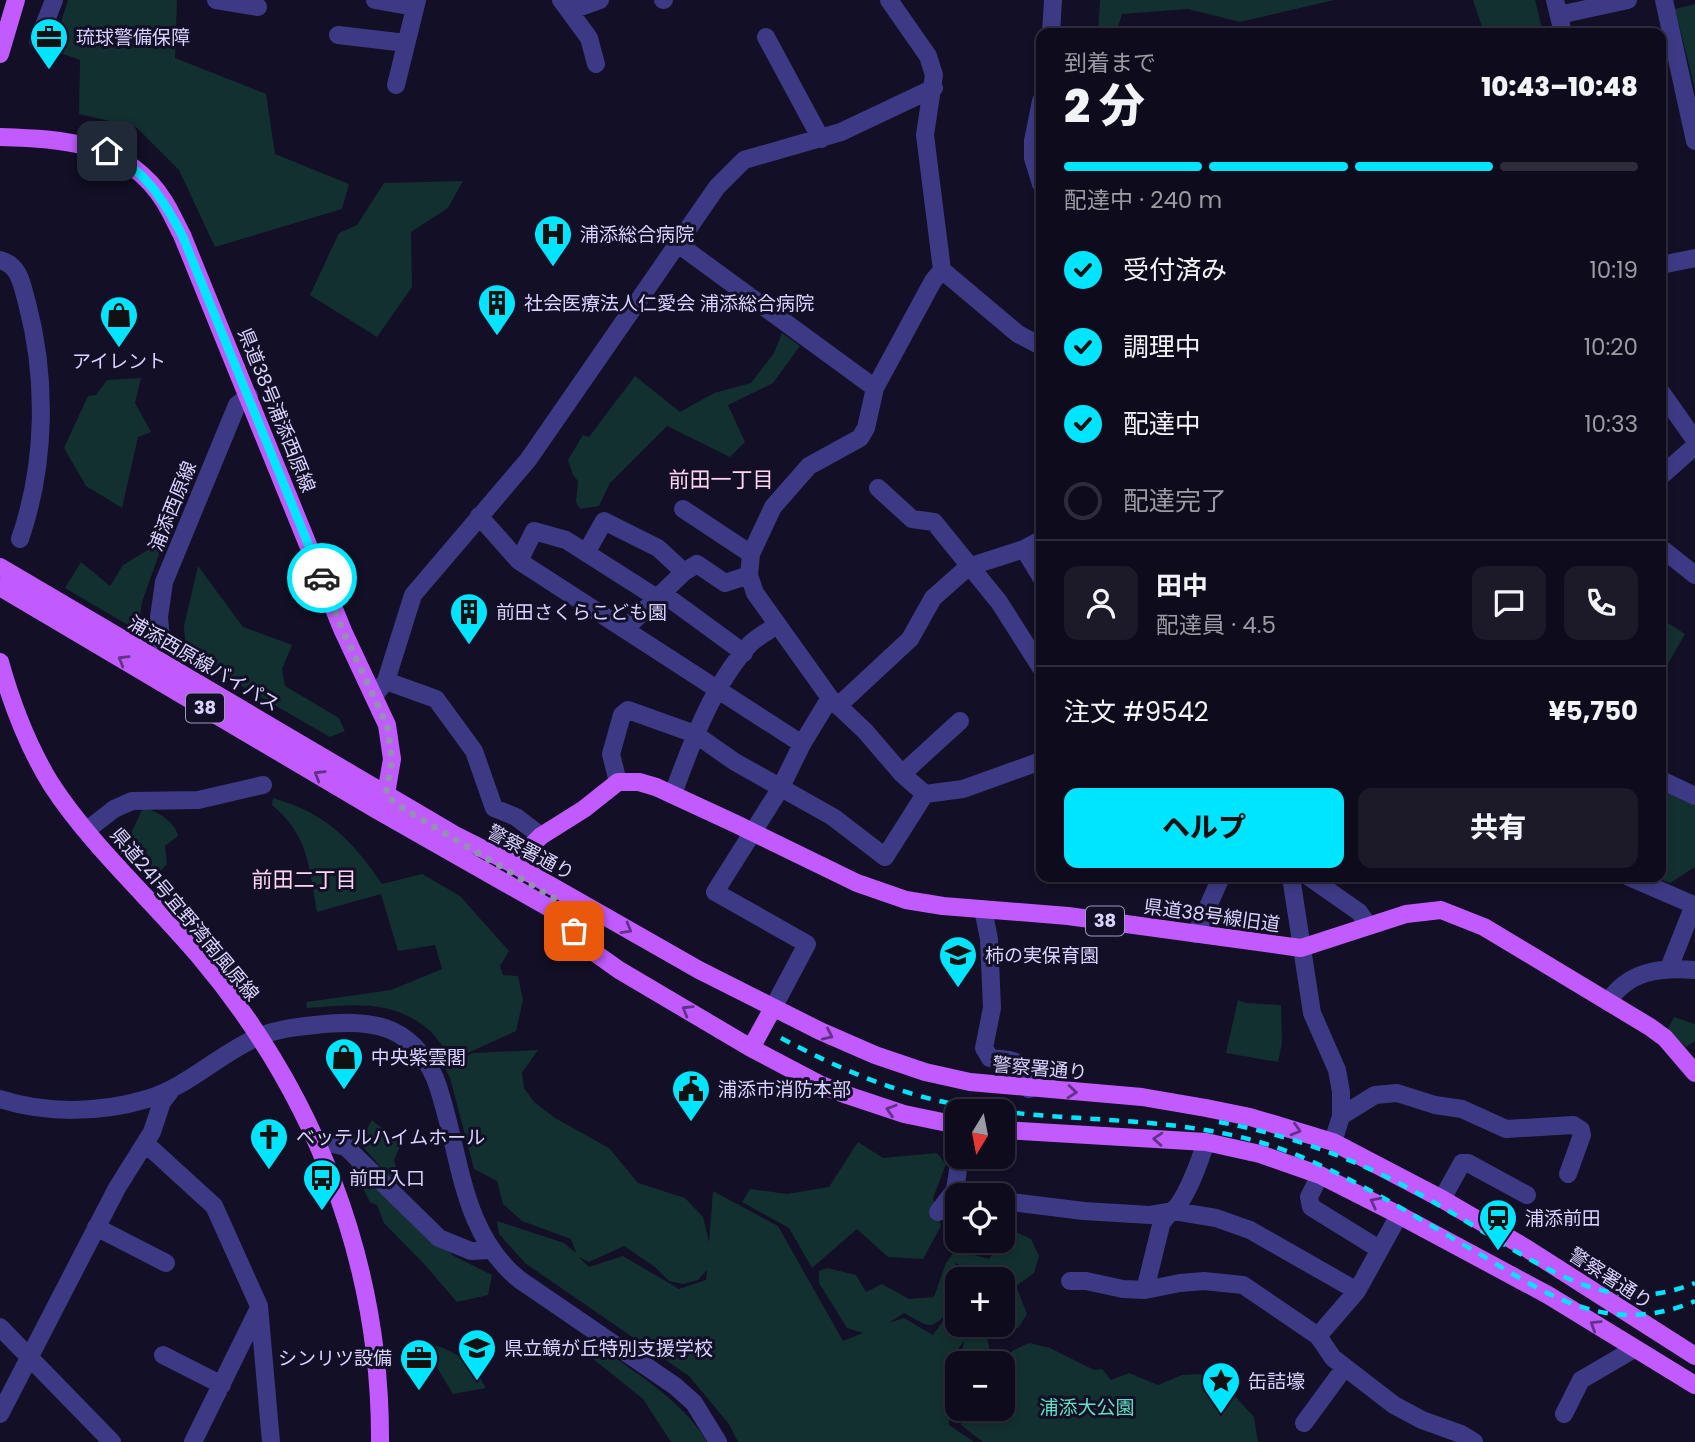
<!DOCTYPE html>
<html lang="ja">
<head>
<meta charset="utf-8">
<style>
	:root { --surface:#0e0b1c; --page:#1c1929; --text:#f1f3f6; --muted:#9b9ba3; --line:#2e2b3b; --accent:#00e5ff }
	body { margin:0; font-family:Poppins,"Noto Sans JP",sans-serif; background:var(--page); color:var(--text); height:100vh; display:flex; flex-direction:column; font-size:26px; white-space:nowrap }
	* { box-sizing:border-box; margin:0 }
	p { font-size:23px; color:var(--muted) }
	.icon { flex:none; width:38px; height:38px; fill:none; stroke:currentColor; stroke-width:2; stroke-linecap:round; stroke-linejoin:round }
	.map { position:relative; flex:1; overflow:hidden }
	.side { position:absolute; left:1036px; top:28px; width:630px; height:854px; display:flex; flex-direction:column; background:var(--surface); border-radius:14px; box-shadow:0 4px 10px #0003,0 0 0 2px var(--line) }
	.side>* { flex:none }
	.needle { width:46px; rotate:190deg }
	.buttons { position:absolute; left:945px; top:1099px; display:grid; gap:14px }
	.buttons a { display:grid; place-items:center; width:70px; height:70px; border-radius:14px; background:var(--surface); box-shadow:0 4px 10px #0003,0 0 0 2px var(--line); font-size:35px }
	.pin { position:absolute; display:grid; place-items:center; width:60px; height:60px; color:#fff; margin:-30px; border-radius:14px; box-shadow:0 4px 10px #0006 }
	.courier { position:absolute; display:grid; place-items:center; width:70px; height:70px; margin:-35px; border:5px solid #00e5ff; border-radius:50%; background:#fff; color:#222; box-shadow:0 2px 9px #0007 }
	.headline em { font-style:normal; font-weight:800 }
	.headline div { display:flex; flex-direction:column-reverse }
	.headline { display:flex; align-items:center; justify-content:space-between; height:119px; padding:0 28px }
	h1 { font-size:46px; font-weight:800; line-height:52px }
	.bar { display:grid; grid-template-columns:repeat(4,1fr); gap:10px 7px; align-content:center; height:84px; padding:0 28px }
	.bar i { height:9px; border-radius:5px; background:var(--line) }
	.bar .active { background:var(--accent) }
	.bar p { grid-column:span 4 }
	.line { display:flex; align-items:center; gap:18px; padding:0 28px; border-top:2px solid var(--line) }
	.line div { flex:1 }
	.round { display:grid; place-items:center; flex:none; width:74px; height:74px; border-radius:14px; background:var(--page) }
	ol { padding:0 28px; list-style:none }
	li { display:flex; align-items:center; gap:21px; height:77px }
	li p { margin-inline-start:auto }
	li .icon { padding:7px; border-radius:50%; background:var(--accent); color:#111; stroke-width:4 }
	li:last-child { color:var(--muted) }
	li i { width:38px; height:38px; border:4px solid var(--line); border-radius:50% }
	.cta { display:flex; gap:14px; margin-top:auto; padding:14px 28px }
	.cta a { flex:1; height:80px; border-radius:14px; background:var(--accent); color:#111; font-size:28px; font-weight:800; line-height:80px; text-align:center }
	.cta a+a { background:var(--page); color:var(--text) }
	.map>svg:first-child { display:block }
	.green { fill:#12302f; fill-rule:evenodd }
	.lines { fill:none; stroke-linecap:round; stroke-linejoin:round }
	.minor { stroke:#3d3a85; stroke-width:18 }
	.major { stroke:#c25bff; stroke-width:18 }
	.rail { stroke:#00e5ff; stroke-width:4.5; stroke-dasharray:10 9; stroke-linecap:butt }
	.oneway { stroke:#623188 }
	.done { stroke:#948fb3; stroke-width:7; stroke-dasharray:0 12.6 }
	.route { stroke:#00e5ff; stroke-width:9 }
	.labels { text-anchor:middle; stroke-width:6; stroke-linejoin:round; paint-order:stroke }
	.shield { fill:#130f26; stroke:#9e99be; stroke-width:2 }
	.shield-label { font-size:18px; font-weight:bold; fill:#d9d4ff }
	.poi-label { font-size:19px; fill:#d9d4ff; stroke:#130f26; text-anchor:start }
	.street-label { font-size:19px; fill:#d9d4ff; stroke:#130f26 }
	.park-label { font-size:19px; fill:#5fe0c0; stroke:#130f26 }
	.neighbourhood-label { font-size:21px; fill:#ffd6f0; stroke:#130f26 }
</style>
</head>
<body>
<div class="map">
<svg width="1695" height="1442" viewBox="0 0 1695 1442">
	<rect width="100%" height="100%" fill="#130f26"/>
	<path class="green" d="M68 0H177L175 58 266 94 275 154 349 184 342 209 215 247 179 170 136 127 79 114 80 60 52 50Z
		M1100 0H1334L1240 22 1188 9 1122 14 1116 33H1098Z
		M1473 0H1535L1543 33H1484Z
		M1695 4V89L1675 9Z
		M463 181 448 208 411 232 412 287 377 337 310 295 339 233 357 225 384 183Z
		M782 333 800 346 773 383 728 405 745 442 730 457 667 426 610 483 599 506 580 509 576 502 578 481 573 475 568 460 583 435 589 437 635 376 680 412 714 393 751 383 774 353Z
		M141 378 135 403 151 432 138 437 122 508 86 486 64 448 88 396 96 395 107 380Z
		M164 540 142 602 138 631 65 588 81 562 110 586 123 565Z
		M198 566 243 627 292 645 282 669 285 686 339 718 345 731 330 737 186 654 184 626Z
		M1661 615 1662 619 1685 634 1661 676Z
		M1661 790 1695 806V867L1670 883 1655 877H1661Z
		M273 798C326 813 352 840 382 884L422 874 460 896 509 951 500 966 503 975 518 976 523 1000 516 1031 452 1060C445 1050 437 1037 428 1029 390 998 352 1005 307 1008L306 1002 391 990 442 969 435 945 398 951 381 894 317 912C309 868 309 835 272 805Z
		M143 808C157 811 174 820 178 836L165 846 167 864 158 874 132 849V831Z
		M1238 1000 1246 1003 1281 1005 1282 1043 1278 1062 1226 1053Z
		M1674 1017 1695 1024V1041L1686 1047 1667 1030Z
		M538 1050 522 1073 524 1088 534 1102 555 1118 609 1148 638 1183 685 1198 703 1217 709 1242 713 1191 778 1226 843 1341 863 1333 847 1328 819 1283V1271L827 1268 856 1275 866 1292 882 1284 909 1299 934 1297 946 1263 954 1252 967 1253 989 1259 1000 1242 1016 1232 1031 1239 1039 1256 1034 1273 1016 1286 1027 1314 1018 1328 1000 1334 991 1325H1003V1279H973L972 1273 956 1263 947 1298 950 1309C931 1332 929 1327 904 1313L889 1323 904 1318 933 1335 957 1301V1325H976L974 1328 984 1325 993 1363H958L965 1340 954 1354 949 1425 974 1442H738L729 1424 689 1376 525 1263 499 1234 497 1221 564 1243 576 1253 571 1239 522 1221 503 1204 497 1181 474 1169 450 1078 444 1066 473 1053ZM624 1246 655 1267 669 1281 683 1284 698 1280 707 1270 706 1280 679 1289 623 1256 589 1267 579 1257 589 1262Z
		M372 1120 401 1144 394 1160 397 1171 390 1178 364 1148 347 1138 358 1132H365Z
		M858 1142 883 1158 937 1153 946 1164 933 1198 941 1226 923 1259 888 1257 857 1229 812 1268 789 1228 742 1202 750 1189 787 1194 829 1187Z
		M349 1161 405 1215 454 1256 492 1275 488 1295 457 1302 425 1265 384 1223 377 1205 370 1202Z
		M412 1342C432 1341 460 1353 474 1368 479 1374 482 1382 486 1388L453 1394 433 1361 414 1358Z
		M593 1342C632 1371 682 1399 707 1442H671L643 1399 587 1354Z
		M1029 1343 1050 1348 1094 1370 1102 1369 1111 1380 1129 1373 1158 1385 1182 1375 1199 1374 1220 1380 1254 1417 1258 1442H983L961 1425 960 1409H1003V1368L1012 1351Z"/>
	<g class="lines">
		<path class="minor" d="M216 0 258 7
			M375 0 414 7
			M561 0 589 38 596 64
			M663 0H664
			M889 0 928 56 934 75 925 135 942 270 933 281 875 388 866 428 860 438 809 466 773 507 751 554 749 575 755 593 830 698 865 731 902 774 925 794 963 789 1041 761
			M1555 0 1563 33
			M1664 0 1695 141
			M569 11 600 0
			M1559 15 1628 0
			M1051 33 1053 0
			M338 35 406 43
			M766 37 821 139
			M38 41 54 0
			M396 85 417 0
			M1041 101 1033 141V158L1041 184
			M678 244 875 388
			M0 260C20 265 22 285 27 303 47 378 46 464 20 539
			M1661 265 1695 258
			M942 270 1018 334 1041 346
			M1661 392 1695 440
			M1661 476 1695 446
			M878 488 912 519 934 522 999 602 1041 668
			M683 509 751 554
			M479 516 519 561 802 744
			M1661 548 1695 575
			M1024 549 1041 577
			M586 553 604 521 658 548 684 572 697 564 725 583 749 575
			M519 561 534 531 566 540 657 598 684 572
			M662 593 744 653
			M625 629 657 598
			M161 641 159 617 164 582 237 405 249 396
			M386 681 436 699 474 751 494 808 516 817 541 836
			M374 696 386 681 413 595 528 460 717 187 744 160 841 132 934 88
			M838 706 910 639 933 598 968 567 1024 549 1041 540
			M902 774 960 721
			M1661 780 1695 796
			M618 782 611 754 622 715 628 710 695 734 735 762 833 817 885 857 925 794
			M673 794C692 742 712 686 750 644 757 637 768 631 777 625
			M87 830 114 809 132 801 198 800 263 785
			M1291 877 1312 1013 1337 1070 1341 1092V1116L1333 1142
			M1309 877 1359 912 1368 925
			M1629 877 1694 905 1669 968
			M983 909 989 939 992 1008 984 1048 990 1058C1017 1061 1025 1058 1029 1089
			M1196 934 1221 877
			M1608 1002C1628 971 1660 967 1695 970
			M773 1008 807 944 715 892 780 789 802 744 830 698
			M0 1099C47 1114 100 1113 147 1099 189 1086 219 1054 258 1037 277 1029 295 1027 315 1025 369 1019 410 1022 435 1078 461 1147 458 1231 520 1280L675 1386 694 1403 718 1442
			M1341 1116 1375 1095 1397 1093 1435 1105 1462 1109 1506 1129 1573 1125 1581 1130 1582 1135 1568 1174
			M317 1140 346 1147 439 1238 471 1251 489 1250
			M145 1143 214 1206 259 1306 271 1442
			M1320 1175 1309 1197 1311 1207 1379 1249
			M955 1190 974 1195
			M1442 1199 1462 1163H1468L1527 1195
			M1003 1201 1084 1211 1150 1215 1174 1211 1216 1218 1250 1230 1357 1291
			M938 1212 955 1190 960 1157
			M96 1227 166 1263
			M1070 1281H1086L1123 1289 1145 1290 1180 1283 1204 1281 1243 1285 1318 1336 1333 1358 1394 1405 1422 1420 1461 1434 1474 1442
			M1145 1290 1161 1225C1165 1216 1173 1212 1179 1204 1191 1186 1199 1163 1206 1142
			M0 1327 112 1442
			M1318 1336 1357 1291 1399 1215
			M163 1355 222 1385
			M0 1414 117 1188 152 1132 162 1102 172 1089
			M1564 1414 1581 1380 1634 1349
			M1304 1423 1345 1367
			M193 1442 258 1310"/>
		<path class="major" d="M0 54 16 0
			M0 137C63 139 127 142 164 201 171 212 176 224 182 235L343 631 387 725 392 759 386 794 381 804
			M0 567 455 835 513 864 699 970 820 1031 875 1055 925 1072 970 1082 1142 1097 1206 1108 1250 1117 1333 1142 1442 1199 1526 1248 1695 1356
			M0 587 377 810 560 914 588 948 619 970 751 1048 821 1085 847 1095 904 1114 957 1125
			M0 662C12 705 27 745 51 784 92 847 151 899 199 956 315 1093 381 1262 380 1442
			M513 864 541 836 584 809 618 782H639L656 787 736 824 857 883 906 900 943 906 1068 916 1301 948 1406 914 1441 910 1484 927 1650 1027 1665 1038 1695 1073
			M751 1048 773 1008
			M1003 1130 1206 1142 1260 1154 1320 1175 1399 1215 1548 1295 1695 1385"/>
		<path class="rail" d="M781 1038C837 1068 895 1093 958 1105 1071 1126 1189 1111 1297 1155 1362 1182 1422 1221 1483 1256 1521 1279 1562 1306 1607 1313 1636 1318 1668 1313 1695 1301
			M1219 1122C1280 1133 1339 1153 1395 1181 1434 1201 1472 1225 1510 1248 1571 1283 1624 1312 1695 1283"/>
	</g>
	<defs><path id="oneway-chevron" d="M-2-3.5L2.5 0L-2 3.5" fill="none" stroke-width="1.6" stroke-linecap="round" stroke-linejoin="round" transform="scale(1.75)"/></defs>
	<g class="oneway">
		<use href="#oneway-chevron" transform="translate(123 660) rotate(-149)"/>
		<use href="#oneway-chevron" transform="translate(319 775) rotate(-149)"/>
		<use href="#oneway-chevron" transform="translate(627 929) rotate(30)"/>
		<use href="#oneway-chevron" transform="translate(687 1010) rotate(-149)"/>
		<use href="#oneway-chevron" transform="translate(828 1035) rotate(25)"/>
		<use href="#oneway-chevron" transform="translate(1072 1092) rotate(5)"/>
		<use href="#oneway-chevron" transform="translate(891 1110) rotate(-162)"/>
		<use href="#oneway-chevron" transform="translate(1296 1130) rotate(17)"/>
		<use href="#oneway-chevron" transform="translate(1158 1139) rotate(-176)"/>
		<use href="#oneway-chevron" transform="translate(1375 1202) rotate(-153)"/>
		<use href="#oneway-chevron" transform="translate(1595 1325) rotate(-148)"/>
	</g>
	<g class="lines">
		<path class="done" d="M322 578 343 631 387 725 392 759 386 794 396 804 555 899 561 914 574 931"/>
		<path class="route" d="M107 151C145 170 163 199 182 235L322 578"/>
	</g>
	<defs>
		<symbol id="office-pin" viewBox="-11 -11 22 30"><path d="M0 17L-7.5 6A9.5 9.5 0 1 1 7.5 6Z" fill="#00e5ff" stroke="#130f26"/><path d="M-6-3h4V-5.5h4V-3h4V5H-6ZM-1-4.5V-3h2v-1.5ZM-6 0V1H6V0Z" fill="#111"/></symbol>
		<symbol id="hospital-pin" viewBox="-11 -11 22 30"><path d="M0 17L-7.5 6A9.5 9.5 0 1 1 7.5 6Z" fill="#00e5ff" stroke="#130f26"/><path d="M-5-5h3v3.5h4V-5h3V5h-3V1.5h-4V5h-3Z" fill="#111"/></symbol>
		<symbol id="building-pin" viewBox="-11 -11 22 30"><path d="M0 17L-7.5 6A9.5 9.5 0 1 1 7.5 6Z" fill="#00e5ff" stroke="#130f26"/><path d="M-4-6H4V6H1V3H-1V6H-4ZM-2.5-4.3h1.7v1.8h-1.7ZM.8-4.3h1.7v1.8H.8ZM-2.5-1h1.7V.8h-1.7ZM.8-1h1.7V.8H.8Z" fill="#111"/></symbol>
		<symbol id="shop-pin" viewBox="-11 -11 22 30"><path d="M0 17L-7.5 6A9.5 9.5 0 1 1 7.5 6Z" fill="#00e5ff" stroke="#130f26"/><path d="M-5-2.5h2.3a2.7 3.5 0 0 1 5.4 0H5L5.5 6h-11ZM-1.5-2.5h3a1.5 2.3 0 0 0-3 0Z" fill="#111"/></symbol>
		<symbol id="school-pin" viewBox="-11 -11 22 30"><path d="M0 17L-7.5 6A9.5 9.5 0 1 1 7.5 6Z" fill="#00e5ff" stroke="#130f26"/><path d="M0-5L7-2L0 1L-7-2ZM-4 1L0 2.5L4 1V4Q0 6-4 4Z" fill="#111"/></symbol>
		<symbol id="civic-pin" viewBox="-11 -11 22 30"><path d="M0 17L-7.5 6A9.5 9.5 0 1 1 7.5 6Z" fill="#00e5ff" stroke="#130f26"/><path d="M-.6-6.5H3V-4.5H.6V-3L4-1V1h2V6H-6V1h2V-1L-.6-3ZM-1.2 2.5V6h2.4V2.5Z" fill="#111"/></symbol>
		<symbol id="church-pin" viewBox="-11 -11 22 30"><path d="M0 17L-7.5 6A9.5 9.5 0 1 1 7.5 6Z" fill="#00e5ff" stroke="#130f26"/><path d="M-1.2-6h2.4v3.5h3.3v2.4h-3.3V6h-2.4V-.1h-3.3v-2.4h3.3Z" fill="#111"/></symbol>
		<symbol id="bus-pin" viewBox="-11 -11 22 30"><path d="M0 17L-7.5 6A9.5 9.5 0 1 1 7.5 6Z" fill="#00e5ff" stroke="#130f26"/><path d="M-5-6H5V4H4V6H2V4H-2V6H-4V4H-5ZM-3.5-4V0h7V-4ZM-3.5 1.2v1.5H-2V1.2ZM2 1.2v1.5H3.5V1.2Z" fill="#111"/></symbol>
		<symbol id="station-pin" viewBox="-11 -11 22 30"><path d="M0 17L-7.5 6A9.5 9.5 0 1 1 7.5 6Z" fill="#00e5ff" stroke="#130f26"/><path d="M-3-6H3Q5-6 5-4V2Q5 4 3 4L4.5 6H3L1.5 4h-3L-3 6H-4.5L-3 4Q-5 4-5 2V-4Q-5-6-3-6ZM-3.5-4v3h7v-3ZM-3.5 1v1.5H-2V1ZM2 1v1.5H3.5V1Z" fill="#111"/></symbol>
		<symbol id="sight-pin" viewBox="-11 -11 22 30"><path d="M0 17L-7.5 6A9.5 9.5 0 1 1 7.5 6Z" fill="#00e5ff" stroke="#130f26"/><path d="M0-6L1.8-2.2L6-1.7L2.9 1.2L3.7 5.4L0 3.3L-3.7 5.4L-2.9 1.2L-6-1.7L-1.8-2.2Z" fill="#111"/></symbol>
	</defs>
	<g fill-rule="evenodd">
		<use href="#office-pin" x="27" y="15" width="44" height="60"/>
		<use href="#hospital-pin" x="531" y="212" width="44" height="60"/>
		<use href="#building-pin" x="475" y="281" width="44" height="60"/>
		<use href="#shop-pin" x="97" y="293" width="44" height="60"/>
		<use href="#building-pin" x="447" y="590" width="44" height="60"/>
		<use href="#school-pin" x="936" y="933" width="44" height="60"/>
		<use href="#shop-pin" x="322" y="1035" width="44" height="60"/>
		<use href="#civic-pin" x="669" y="1067" width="44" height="60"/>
		<use href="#church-pin" x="247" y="1115" width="44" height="60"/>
		<use href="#bus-pin" x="300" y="1156" width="44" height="60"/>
		<use href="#station-pin" x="1476" y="1196" width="44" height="60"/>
		<use href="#school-pin" x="455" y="1326" width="44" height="60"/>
		<use href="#office-pin" x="397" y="1336" width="44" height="60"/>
		<use href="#sight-pin" x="1199" y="1359" width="44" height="60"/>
	</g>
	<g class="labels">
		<g class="shield">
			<rect x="186" y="693.5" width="38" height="29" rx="5"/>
			<rect x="1086" y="906.5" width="38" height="29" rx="5"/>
		</g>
		<g class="shield-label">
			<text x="205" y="714">38</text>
			<text x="1105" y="927">38</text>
		</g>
		<g class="poi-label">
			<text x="76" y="44">琉球警備保障</text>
			<text x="580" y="241">浦添総合病院</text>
			<text x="524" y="310">社会医療法人仁愛会 浦添総合病院</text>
			<text x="119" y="368" text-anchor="middle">アイレント</text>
			<text x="496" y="619">前田さくらこども園</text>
			<text x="985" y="962">柿の実保育園</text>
			<text x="371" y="1064">中央紫雲閣</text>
			<text x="718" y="1096">浦添市消防本部</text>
			<text x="296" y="1144">ベッテルハイムホール</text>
			<text x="349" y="1185">前田入口</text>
			<text x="1525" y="1225">浦添前田</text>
			<text x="504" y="1355">県立鏡が丘特別支援学校</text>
			<text x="392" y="1365" text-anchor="end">シンリツ設備</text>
			<text x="1248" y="1388">缶詰壕</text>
		</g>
		<g class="street-label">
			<text transform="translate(277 410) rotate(68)" y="7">県道38号浦添西原線</text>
			<text transform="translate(172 506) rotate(-68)" y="7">浦添西原線</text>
			<text transform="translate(204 663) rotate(30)" y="7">浦添西原線バイパス</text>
			<text transform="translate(531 852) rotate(28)" y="7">警察署通り</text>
			<text transform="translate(185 914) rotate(50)" y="7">県道241号宜野湾南風原線</text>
			<text transform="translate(1212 915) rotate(8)" y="7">県道38号線旧道</text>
			<text transform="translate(1040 1068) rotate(5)" y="7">警察署通り</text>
			<text transform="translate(1611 1278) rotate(33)" y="7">警察署通り</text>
		</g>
		<g class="park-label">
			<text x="1087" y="1414">浦添大公園</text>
		</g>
		<g class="neighbourhood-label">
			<text x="721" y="487">前田一丁目</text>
			<text x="304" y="887">前田二丁目</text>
		</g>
	</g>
</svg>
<div class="buttons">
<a><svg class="needle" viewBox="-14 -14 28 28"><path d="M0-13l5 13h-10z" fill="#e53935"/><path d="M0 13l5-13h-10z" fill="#9b9ba3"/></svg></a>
<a><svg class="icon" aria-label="locate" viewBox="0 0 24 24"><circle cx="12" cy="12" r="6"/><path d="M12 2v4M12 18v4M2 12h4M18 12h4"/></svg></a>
<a>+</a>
<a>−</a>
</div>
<div class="pin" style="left:574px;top:931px;background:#ea580c"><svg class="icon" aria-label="bag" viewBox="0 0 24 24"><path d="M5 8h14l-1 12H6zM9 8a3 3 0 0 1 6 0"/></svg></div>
<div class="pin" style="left:107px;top:151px;background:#1f2937"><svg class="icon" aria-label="home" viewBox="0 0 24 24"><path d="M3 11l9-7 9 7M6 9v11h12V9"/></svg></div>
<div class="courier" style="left:322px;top:578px"><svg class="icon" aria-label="car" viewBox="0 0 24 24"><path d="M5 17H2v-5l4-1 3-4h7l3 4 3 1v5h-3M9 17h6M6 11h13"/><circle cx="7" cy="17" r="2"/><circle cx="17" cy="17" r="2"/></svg></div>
<section class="side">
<div class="headline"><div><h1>2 分</h1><p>到着まで</p></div><em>10:43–10:48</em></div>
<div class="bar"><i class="active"></i><i class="active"></i><i class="active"></i><i></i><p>配達中 · 240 m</p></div>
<ol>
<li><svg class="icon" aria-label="check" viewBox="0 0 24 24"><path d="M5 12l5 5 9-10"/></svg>受付済み<p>10:19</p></li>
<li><svg class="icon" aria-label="check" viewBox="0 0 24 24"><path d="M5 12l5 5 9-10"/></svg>調理中<p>10:20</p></li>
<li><svg class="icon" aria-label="check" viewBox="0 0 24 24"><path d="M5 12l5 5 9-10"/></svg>配達中<p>10:33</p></li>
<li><i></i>配達完了</li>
</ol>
<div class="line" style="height:126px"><a class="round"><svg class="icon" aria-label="person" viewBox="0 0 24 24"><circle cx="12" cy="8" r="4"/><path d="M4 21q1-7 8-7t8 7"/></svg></a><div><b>田中</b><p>配達員 · 4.5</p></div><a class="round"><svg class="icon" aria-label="chat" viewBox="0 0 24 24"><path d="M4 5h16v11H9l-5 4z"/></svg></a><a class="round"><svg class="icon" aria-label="phone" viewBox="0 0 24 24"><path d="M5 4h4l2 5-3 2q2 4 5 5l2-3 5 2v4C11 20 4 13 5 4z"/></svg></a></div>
<div class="line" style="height:91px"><div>注文 #9542</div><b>¥5,750</b></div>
<div class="cta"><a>ヘルプ</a><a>共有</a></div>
</section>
</div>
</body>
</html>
